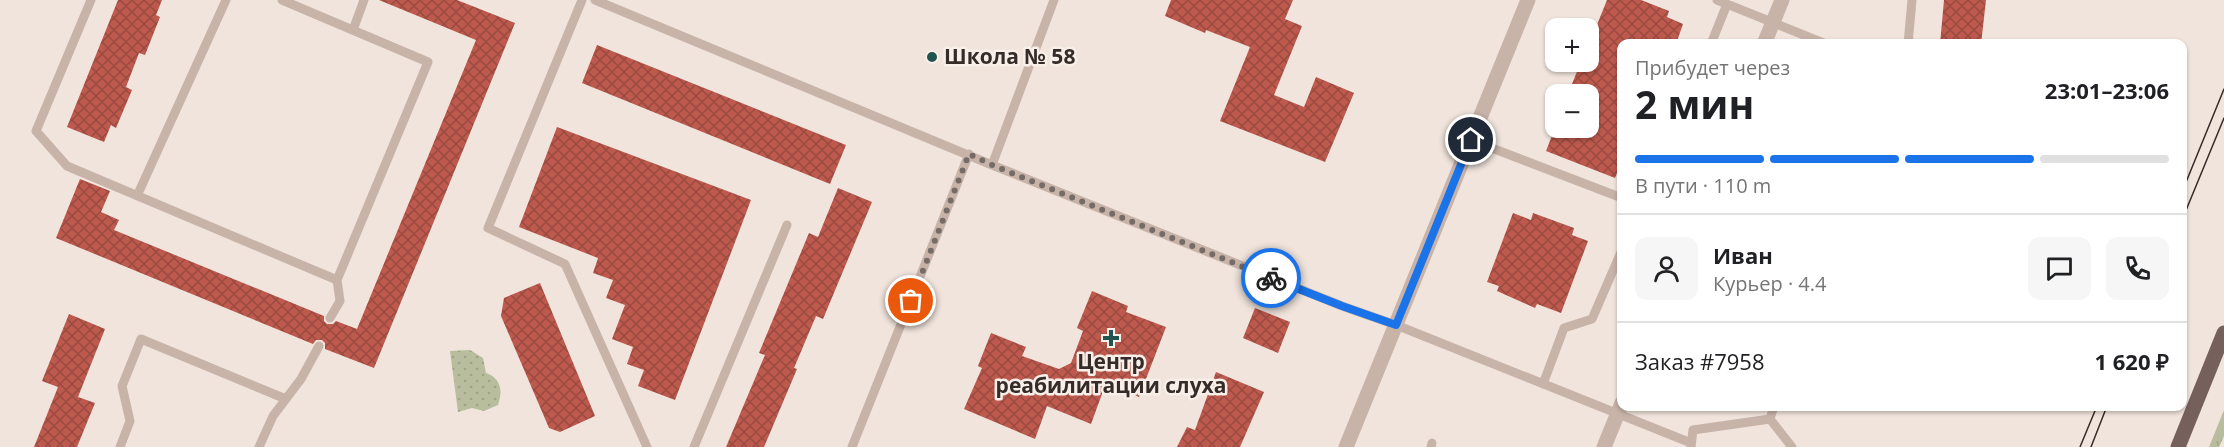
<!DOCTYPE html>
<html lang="ru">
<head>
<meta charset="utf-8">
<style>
	:root { --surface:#fff; --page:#f6f6f6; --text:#202124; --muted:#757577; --line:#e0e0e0; --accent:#1a73e8 }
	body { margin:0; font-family:"Open Sans",sans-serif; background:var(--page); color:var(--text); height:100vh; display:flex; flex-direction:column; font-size:22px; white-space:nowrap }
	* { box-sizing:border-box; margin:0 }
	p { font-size:20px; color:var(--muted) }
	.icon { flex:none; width:33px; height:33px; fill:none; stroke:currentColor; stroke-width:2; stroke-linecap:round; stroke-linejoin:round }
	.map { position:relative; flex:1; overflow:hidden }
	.sheet { position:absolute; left:1617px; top:39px; width:570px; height:372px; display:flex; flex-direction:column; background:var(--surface); border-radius:12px; box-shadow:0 2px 4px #0004 }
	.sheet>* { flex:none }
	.buttons { position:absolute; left:1545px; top:18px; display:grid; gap:12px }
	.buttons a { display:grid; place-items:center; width:54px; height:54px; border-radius:12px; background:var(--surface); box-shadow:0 2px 4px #0004; font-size:30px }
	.pin { position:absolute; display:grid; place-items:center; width:51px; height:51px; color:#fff; margin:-26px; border:3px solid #fff; border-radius:50%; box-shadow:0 2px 6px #0007 }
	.courier { position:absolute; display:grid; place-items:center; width:60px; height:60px; margin:-30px; border:4px solid #1a73e8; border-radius:50%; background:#fff; color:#222; box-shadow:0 2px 8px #0007 }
	.summary em { font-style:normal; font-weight:700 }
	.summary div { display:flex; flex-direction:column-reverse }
	.summary { display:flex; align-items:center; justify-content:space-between; height:102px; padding:0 18px }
	h1 { font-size:39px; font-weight:700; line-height:45px }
	.bar { display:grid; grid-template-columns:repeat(4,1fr); gap:9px 6px; align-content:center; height:72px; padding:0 18px }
	.bar i { height:8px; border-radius:4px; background:var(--line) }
	.bar .selected { background:var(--accent) }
	.bar p { grid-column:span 4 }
	.line { display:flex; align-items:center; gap:15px; padding:0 18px; border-top:2px solid var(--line) }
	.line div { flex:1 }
	.round { display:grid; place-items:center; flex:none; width:63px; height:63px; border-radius:12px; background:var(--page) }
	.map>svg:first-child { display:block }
	.grass { fill:url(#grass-tufts) }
	.park { fill:url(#park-dots) }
	.building { fill:url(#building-cross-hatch) }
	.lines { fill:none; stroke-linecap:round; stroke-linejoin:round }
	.service { stroke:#c8b3a9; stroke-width:9 }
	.pedestrian { stroke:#c8b3a9; stroke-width:15 }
	.tertiary { stroke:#c8b3a9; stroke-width:15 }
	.primary { stroke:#76605b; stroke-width:15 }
	.tram { stroke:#352b28; stroke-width:1.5 }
	.done { stroke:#766c67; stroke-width:6; stroke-dasharray:0 10.8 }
	.route { stroke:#1a73e8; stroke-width:8 }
	.poi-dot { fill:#215450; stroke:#f8efe9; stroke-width:2 }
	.labels { text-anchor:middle; stroke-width:5; stroke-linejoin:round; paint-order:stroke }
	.poi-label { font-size:21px; font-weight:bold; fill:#352b28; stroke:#f8efe9; text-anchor:start }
</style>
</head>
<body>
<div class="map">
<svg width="2224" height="447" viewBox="0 0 2224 447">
	<defs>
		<pattern id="grass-tufts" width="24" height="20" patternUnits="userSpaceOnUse" patternTransform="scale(1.5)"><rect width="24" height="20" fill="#b8be9d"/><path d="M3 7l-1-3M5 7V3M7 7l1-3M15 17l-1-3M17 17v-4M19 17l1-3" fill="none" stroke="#9fa387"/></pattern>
		<pattern id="park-dots" width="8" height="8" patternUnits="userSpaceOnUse" patternTransform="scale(1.5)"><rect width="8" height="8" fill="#b8be9d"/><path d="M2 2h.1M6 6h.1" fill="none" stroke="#9fa387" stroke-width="1.8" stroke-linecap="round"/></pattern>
		<pattern id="building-cross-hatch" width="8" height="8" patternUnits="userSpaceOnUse" patternTransform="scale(1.5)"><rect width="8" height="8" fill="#bd594d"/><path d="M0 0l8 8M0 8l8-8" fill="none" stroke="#9a4a40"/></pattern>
	</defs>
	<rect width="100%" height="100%" fill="#f0e4dc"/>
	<path class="grass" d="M2224 410V436L2219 447H2209Z"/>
	<path class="park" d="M470 350 483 358 486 373C501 378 503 391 498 405L484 411 472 408 458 412 450 351Z"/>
	<path class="building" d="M118 0H162L156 15 160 17 145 55 139 53 126 87 132 90 116 128 111 125 104 142 67 127Z
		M379 0H457L515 23 374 368 325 349V343L322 340H316L313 344 56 238 80 179 110 191 101 212 119 220 114 230 324 316V321L327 324H333L336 321 357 329 476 40Z
		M1171 0H1293L1285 19 1302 26 1274 95 1304 107 1316 77 1354 93 1325 162 1220 121 1250 47 1206 30 1205 33 1165 16Z
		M1607 0H1641L1669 11 1667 17 1683 24 1676 44H1622V161L1615 178 1546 151 1555 128H1588V94H1568L1578 69 1580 70 1583 62H1588V47Z
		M1944 0H1986L1981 44H1940Z
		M597 45 846 145 830 184 582 83Z
		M557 127 751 200 675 400 638 386 644 370 627 364 633 347 612 339 625 305 606 298 613 280 593 273 598 258 519 227Z
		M838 188 872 202 823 319 816 316 794 368 797 369 764 447H726L765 355 759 353 809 233 818 237Z
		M1513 213 1531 220 1533 213 1574 228 1572 235 1588 241 1561 313 1537 304 1535 308 1497 291 1499 286 1487 282Z
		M540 283 595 416 560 432 549 428 501 316 504 298Z
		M1092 291 1128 306 1126 312 1166 327 1139 397 1106 383 1091 424 1047 406 1035 439 964 409 982 368 978 366 991 333 1026 347 1022 356 1059 369 1071 363 1083 331 1077 328Z
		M1255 308 1290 322 1278 353 1243 338Z
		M69 314 105 329 78 397 95 403 77 447H34L58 387 42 381Z
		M1216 372 1264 392 1240 447H1177L1187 427 1195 430Z"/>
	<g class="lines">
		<path class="service" d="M91 0 36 131 67 166 337 280
			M282 0 428 62 337 280 340 301 330 318
			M582 0 488 228 565 264 647 447
			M595 0 992 165 1342 306 1396 325 1691 443
			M1717 0 1826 44
			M353 30 364 0
			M1711 44 1727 4
			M1908 44 1912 0
			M1471 140 1622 198
			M992 165 1054 0
			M137 196 226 0
			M1543 384 1564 328 1592 319 1622 250
			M1770 419 1792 447
			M1770 419 1774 406
			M120 447 130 421 122 386 141 339 286 399
			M259 447 273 416 301 379 319 346
			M694 447 787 225
			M852 447 969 154
			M1431 447 1432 443
			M1691 447 1693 430 1770 419"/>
		<path class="pedestrian" d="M1764 44 1782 0
			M1604 447 1622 403"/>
		<path class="tertiary" d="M1346 447 1528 0"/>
		<path class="primary" d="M2178 447 2224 333"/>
		<path class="tram" d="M2182 192 2224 89
			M2182 220 2224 118
			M2080 447 2097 406
			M2091 447 2107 406"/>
	</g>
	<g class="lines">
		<path class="done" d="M911 301 969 154 992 165 1271 278"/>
		<path class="route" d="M1271 278 1342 306 1396 325 1471 140"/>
	</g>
	<g class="poi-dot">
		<circle cx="932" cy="57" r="6"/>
		<path d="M1108 329h6v6h6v6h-6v6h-6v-6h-6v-6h6z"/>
	</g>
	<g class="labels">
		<g class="poi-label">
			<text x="944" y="64">Школа № 58</text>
			<text x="1111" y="369" text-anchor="middle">Центр<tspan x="1111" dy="24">реабилитации слуха</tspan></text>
		</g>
	</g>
</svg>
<div class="buttons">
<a>+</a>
<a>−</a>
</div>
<div class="pin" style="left:911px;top:301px;background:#ea580c"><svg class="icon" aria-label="bag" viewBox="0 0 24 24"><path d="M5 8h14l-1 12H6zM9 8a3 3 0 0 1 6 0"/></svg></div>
<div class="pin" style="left:1471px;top:140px;background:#1f2937"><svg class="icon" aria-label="home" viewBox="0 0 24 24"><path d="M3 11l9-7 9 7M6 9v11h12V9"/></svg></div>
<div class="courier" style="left:1271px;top:278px"><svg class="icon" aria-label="bike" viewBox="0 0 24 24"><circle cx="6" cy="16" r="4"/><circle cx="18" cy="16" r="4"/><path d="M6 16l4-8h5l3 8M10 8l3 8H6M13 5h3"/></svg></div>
<section class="sheet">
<div class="summary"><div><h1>2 мин</h1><p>Прибудет через</p></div><em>23:01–23:06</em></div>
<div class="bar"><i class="selected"></i><i class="selected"></i><i class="selected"></i><i></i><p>В пути · 110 m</p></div>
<div class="line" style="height:108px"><a class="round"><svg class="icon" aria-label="person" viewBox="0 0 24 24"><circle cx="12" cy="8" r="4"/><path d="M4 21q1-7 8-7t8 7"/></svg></a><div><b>Иван</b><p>Курьер · 4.4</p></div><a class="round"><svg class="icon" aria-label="chat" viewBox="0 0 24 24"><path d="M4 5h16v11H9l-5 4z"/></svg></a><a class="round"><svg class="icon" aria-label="phone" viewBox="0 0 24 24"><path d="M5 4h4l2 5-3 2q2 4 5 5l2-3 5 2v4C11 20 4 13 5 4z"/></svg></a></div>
<div class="line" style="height:78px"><div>Заказ #7958</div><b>1 620 ₽</b></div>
</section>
</div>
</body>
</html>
